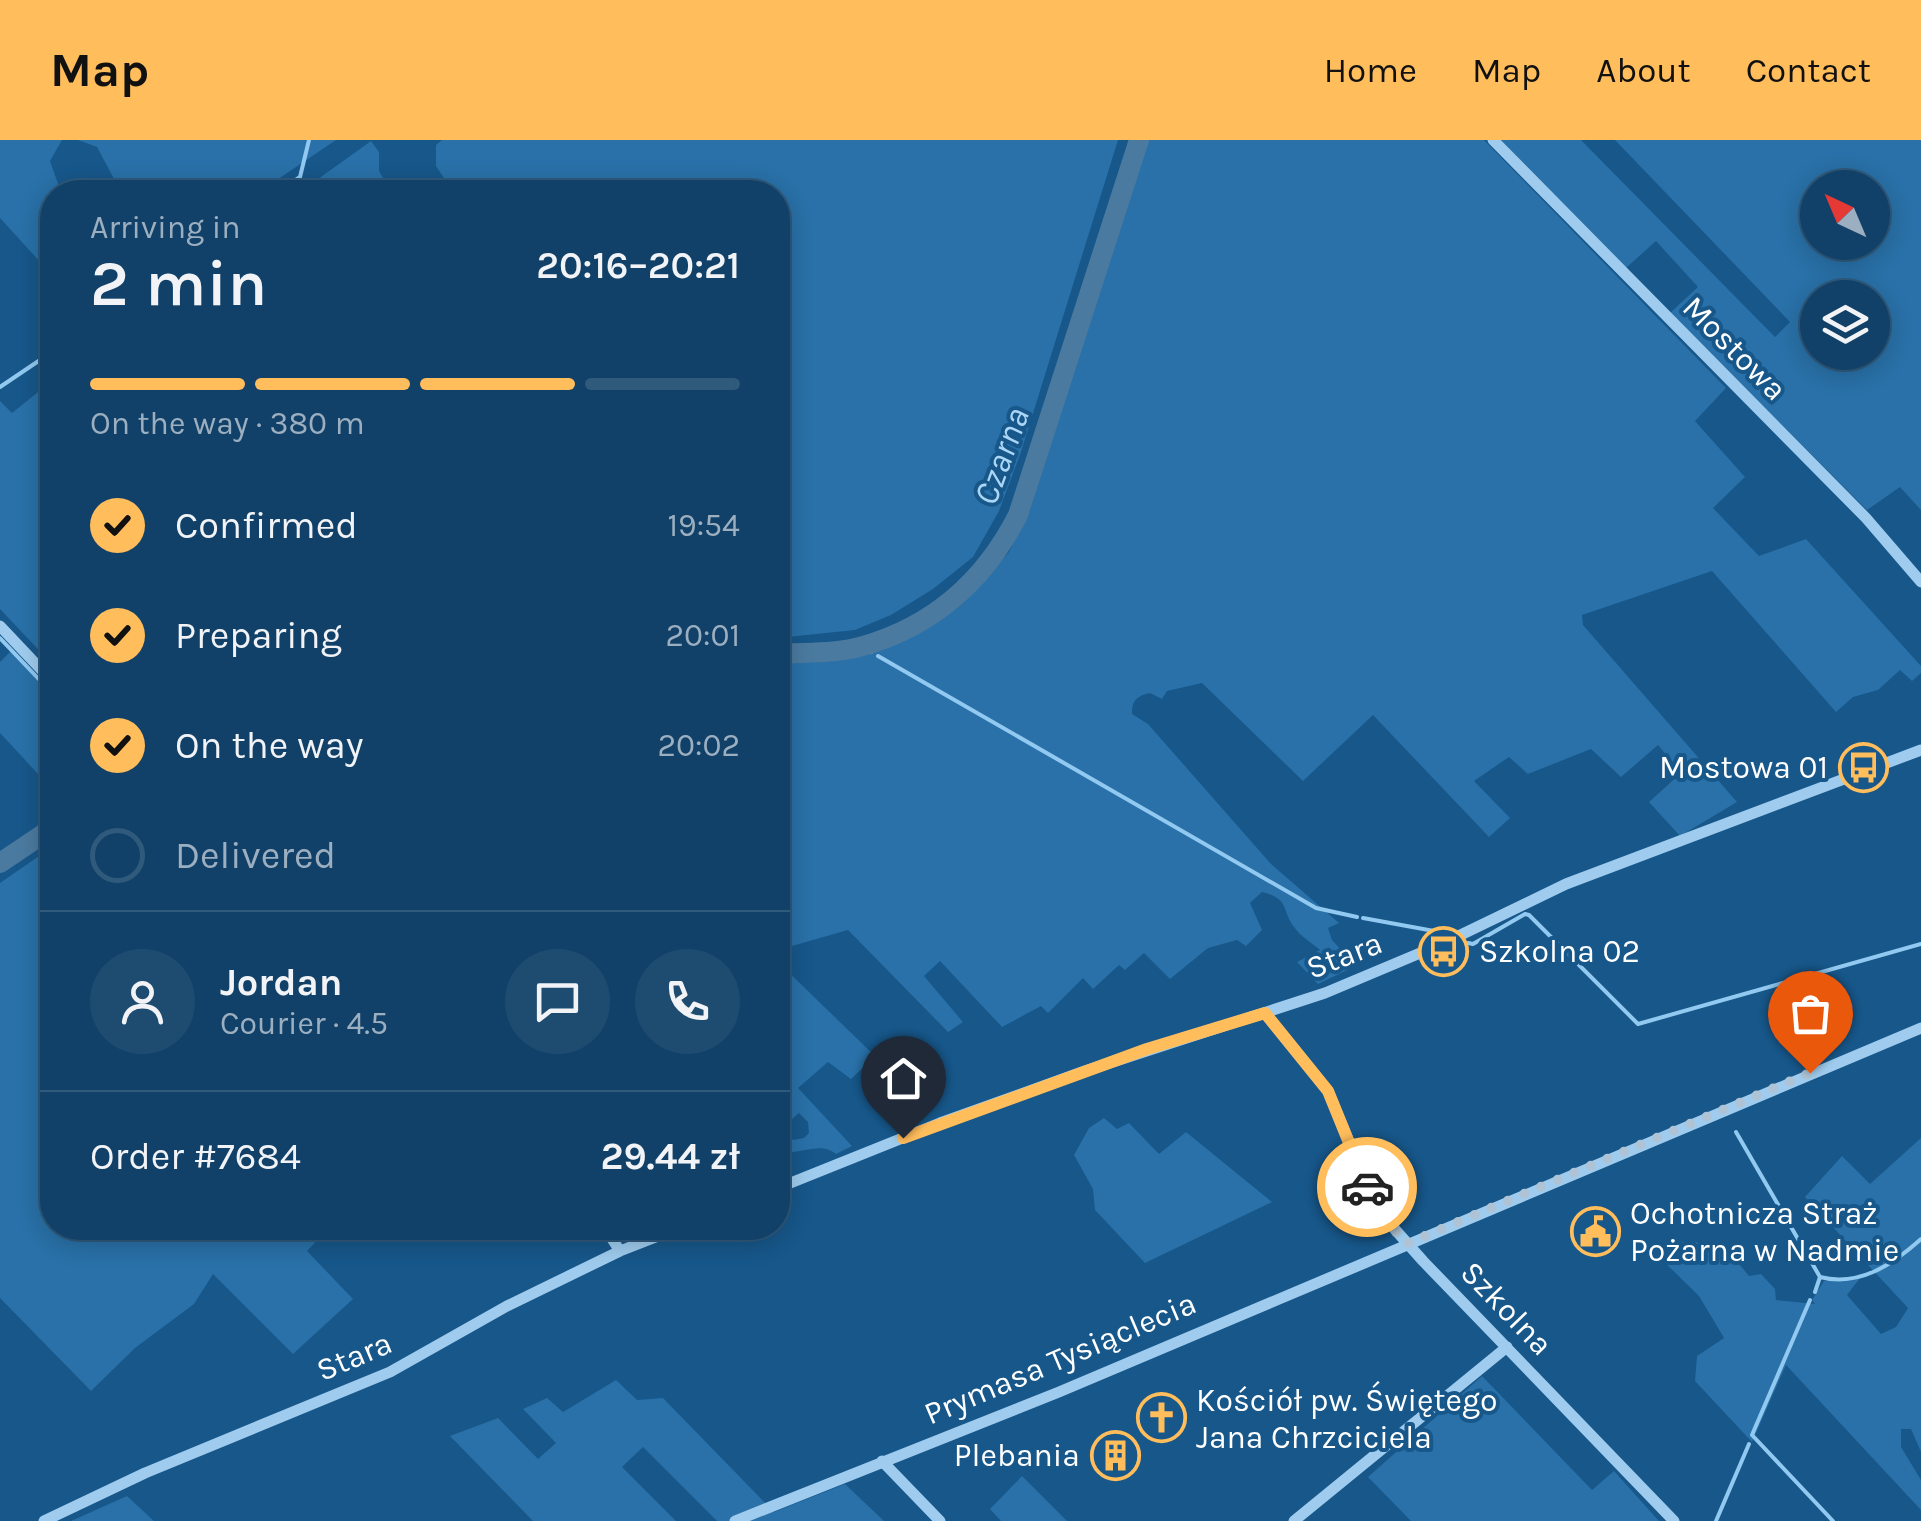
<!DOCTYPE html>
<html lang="en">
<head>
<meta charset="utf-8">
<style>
	:root { --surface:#114168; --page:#1e4c71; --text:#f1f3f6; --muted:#9cafc0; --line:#305a7c; --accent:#ffbd5c }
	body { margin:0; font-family:Karla,sans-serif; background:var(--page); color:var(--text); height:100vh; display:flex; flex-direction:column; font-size:38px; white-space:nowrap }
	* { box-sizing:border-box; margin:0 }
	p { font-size:32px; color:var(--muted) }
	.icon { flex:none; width:55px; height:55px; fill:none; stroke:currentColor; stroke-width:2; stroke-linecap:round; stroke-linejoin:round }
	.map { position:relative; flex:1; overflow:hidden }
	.side { position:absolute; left:40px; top:40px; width:750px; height:1060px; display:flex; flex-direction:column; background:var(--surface); border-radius:40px; box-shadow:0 5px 25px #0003,0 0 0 2px var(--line) }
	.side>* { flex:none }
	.needle { width:65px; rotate:316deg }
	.buttons { position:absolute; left:1800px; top:30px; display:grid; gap:20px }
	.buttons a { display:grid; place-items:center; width:90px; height:90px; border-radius:50%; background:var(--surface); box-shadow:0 5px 25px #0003,0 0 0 2px var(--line); font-size:50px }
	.pin { position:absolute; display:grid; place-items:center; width:85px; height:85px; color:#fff; margin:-102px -42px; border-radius:50% 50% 50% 0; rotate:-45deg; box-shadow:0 0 10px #0007 }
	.pin .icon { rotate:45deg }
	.courier { position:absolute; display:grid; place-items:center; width:100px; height:100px; margin:-50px; border:8px solid #ffbd5c; border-radius:50%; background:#fff; color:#222; box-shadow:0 2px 12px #0007 }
	.head em { font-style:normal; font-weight:600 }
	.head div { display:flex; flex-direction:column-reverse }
	.head { display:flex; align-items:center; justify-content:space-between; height:170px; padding:0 50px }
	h1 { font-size:65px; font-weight:600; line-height:75px }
	.bar { display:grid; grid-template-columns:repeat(4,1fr); gap:15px 10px; align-content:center; height:120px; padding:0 50px }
	.bar i { height:12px; border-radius:8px; background:var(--line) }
	.bar .active { background:var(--accent) }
	.bar p { grid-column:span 4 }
	.line { display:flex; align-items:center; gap:25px; padding:0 50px; border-top:2px solid var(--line) }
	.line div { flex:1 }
	.round { display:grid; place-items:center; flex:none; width:105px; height:105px; border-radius:52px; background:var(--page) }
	ol { padding:0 50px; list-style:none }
	li { display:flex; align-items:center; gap:30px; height:110px }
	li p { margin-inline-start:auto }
	li .icon { padding:10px; border-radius:50%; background:var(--accent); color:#111; stroke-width:4 }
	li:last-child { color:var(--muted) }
	li i { width:55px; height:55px; border:5px solid var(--line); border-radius:50% }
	header { display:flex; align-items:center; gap:60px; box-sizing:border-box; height:140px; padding:0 50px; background:var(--accent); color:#111 }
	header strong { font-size:48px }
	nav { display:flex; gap:55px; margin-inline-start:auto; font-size:35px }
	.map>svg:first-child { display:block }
	.green { fill:#2971a8; fill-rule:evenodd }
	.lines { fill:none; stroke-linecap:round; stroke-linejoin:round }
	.stream { stroke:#91c9f1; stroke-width:4 }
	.river { stroke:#4b7aa0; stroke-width:20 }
	.minor { stroke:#9fccee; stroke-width:11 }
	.done { stroke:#aec4d6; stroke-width:10; stroke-dasharray:0 18 }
	.route { stroke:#ffbd5c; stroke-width:12 }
	.labels { text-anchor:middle; stroke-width:8; stroke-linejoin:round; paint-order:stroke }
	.street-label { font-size:32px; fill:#fff; stroke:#17578a }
	.poi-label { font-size:32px; fill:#fff; stroke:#17578a; text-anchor:start }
	.water-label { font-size:35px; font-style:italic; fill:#abd6f6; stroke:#17578a }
</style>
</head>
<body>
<header>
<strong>Map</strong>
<nav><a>Home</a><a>Map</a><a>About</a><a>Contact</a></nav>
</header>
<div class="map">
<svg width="1921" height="1381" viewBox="0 0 1921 1381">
	<rect width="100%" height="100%" fill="#17578a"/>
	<path class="green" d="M0 0H62L50 21 61 52H52V135L0 78Z
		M78 0H336L259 52H121L97 7Z
		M442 0H1118L1021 312 999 371 973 417 933 449 891 475 855 490 778 498V52H453L436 26V5Z
		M1146 0H1484L1726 248 1695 281 1745 337 1713 368 1759 416 1806 399 1921 526V533L1912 541 1900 530 1878 550 1853 557 1836 572 1712 431 1582 475 1583 485 1737 662 1680 696 1649 662 1681 633 1658 605 1621 637 1591 609 1528 634 1509 617 1474 641 1510 678 1489 697 1373 575 1303 641 1202 543 1167 551 1162 559 1150 553C1137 556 1132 560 1132 574L1148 584 1271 724 1339 783 1328 788 1332 800 1356 826 1318 844 1297 822 1320 810C1312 803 1300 796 1294 787 1281 769 1290 759 1262 752L1250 763 1262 790 1246 806 1237 800 1208 808 1170 839 1144 813 1125 830 1119 825 1093 849 1083 838 1048 873 1041 866 1002 887 940 821 924 836 963 882 948 892 848 790 778 810V522L877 510 937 478 977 448 1009 412 1030 370Z
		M1499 0H1581L1775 197 1790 182 1615 0H1921V370L1900 347 1867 370 1670 173 1698 147 1656 101 1626 128ZM1818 48H1872V102H1818ZM1818 158H1872V212H1818Z
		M371 1 379 12V31L390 50 398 52H300Z
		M52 241V240V524L0 469V261L12 273Z
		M13 509 52 554V649L0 593V522Z
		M52 707V1088H232L237 1092 242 1088H329L307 1111 353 1159 293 1214 213 1134 194 1164 135 1208 91 1251 0 1158V743Z
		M778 822 875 916 851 939 828 922 798 948 852 1006 836 1014C820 1001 804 1014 781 1012L778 1007ZM799 973 808 982 809 993 804 998 793 1000 786 991 792 979Z
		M1104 978 1117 989 1129 983 1159 1014 1186 992 1272 1062 1145 1123 1095 1070 1093 1049 1074 1015 1089 988Z
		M1921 998V1312L1911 1289H1901V1307L1921 1340V1370L1786 1225 1752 1302 1695 1241 1697 1216 1724 1198 1699 1156 1657 1115 1674 1100 1687 1103 1720 1101 1749 1136 1761 1134 1775 1149 1776 1160 1815 1164 1812 1160 1824 1141 1860 1138 1847 1155 1881 1194 1896 1187 1908 1168 1805 1057 1842 1016 1870 1044Z
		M1482 1236 1592 1350 1614 1331 1659 1381H1411L1368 1337Z
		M616 1240 637 1260 663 1258 774 1372 845 1344 884 1381H717L643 1307 622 1327 676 1381H533L450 1296 498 1278 538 1319 556 1303 523 1269 547 1258 563 1272Z
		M1022 1336 1067 1381H1001L990 1369Z
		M127 1356 154 1381H71Z"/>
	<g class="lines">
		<path class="stream" d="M278 52 300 37 309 0
			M0 247 43 218
			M0 498 52 553
			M861 507 871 512
			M878 516 1316 768 1357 777
			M1363 778 1445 793
			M1468 803 1473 804 1525 774 1529 775 1638 884 1921 804
			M1736 992 1820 1137 1815 1152
			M1820 1137C1859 1147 1892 1125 1921 1099
			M1810 1160 1752 1295 1833 1381
			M1716 1381 1749 1304"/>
		<path class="river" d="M778 514C804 512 837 514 863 506 933 486 985 440 1018 375L1139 0
			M0 723 52 688"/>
		<path class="minor" d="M1493 0 1866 378 1921 442
			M0 486 52 541
			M1265 873 1328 951 1370 1052 1384 1077 1423 1121 1674 1381
			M778 1048 940 983 1085 931 1325 853 1444 803 1566 744 1921 610
			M605 1088 620 1111
			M882 1321 940 1381
			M44 1381 145 1333 390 1232 507 1166 620 1111 679 1088
			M735 1381 1059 1252 1921 888
			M1294 1381 1507 1207"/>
	</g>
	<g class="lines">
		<path class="done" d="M1367 1047 1384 1077 1406 1104 1810 933"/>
		<path class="route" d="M903 998 1147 909 1265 873 1328 951 1367 1047"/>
	</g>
	<defs>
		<symbol id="bus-ring" viewBox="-11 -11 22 22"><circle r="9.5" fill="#17578a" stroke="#ffbd5c" stroke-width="1.5"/><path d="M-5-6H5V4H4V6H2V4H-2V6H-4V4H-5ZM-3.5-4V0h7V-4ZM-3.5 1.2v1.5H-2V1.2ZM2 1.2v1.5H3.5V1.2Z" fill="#ffbd5c"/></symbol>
		<symbol id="civic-ring" viewBox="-11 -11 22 22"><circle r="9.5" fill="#17578a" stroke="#ffbd5c" stroke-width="1.5"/><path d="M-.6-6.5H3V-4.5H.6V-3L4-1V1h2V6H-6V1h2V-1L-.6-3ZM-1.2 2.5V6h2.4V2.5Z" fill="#ffbd5c"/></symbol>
		<symbol id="church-ring" viewBox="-11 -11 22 22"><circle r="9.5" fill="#17578a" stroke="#ffbd5c" stroke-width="1.5"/><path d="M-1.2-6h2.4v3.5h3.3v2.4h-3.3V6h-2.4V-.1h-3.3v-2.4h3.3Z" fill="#ffbd5c"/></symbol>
		<symbol id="building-ring" viewBox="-11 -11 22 22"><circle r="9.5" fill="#17578a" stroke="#ffbd5c" stroke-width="1.5"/><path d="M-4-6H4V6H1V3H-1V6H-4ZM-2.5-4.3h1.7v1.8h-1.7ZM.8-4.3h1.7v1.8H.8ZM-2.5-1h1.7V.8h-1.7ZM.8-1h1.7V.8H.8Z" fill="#ffbd5c"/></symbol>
	</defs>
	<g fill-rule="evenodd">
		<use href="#bus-ring" x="1836" y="600" width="55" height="55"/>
		<use href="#bus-ring" x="1416" y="784" width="55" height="55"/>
		<use href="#civic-ring" x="1568" y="1064" width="55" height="55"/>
		<use href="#church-ring" x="1134" y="1250" width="55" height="55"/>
		<use href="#building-ring" x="1088" y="1288" width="55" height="55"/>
	</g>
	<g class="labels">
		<g class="street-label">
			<text transform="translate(1735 208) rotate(45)" y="11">Mostowa</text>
			<text transform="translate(1344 815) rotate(-21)" y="11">Stara</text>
			<text transform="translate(1507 1168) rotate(46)" y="11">Szkolna</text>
			<text transform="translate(354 1216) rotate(-23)" y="11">Stara</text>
			<text transform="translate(1060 1218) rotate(-23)" y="11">Prymasa Tysiąclecia</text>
		</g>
		<g class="poi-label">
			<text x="1828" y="638" text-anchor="end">Mostowa 01</text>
			<text x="1479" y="822">Szkolna 02</text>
			<text x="1630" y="1084">Ochotnicza Straż<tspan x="1630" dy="37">Pożarna w Nadmie</tspan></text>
			<text x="1196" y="1271">Kościół pw. Świętego<tspan x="1196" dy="37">Jana Chrzciciela</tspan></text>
			<text x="1080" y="1326" text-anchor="end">Plebania</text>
		</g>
		<g class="water-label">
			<text transform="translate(1001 316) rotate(-70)" y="12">Czarna</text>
		</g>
	</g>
</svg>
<div class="buttons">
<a><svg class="needle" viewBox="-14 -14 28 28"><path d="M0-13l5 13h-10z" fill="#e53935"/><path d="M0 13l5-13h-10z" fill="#9cafc0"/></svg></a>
<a><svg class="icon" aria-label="layers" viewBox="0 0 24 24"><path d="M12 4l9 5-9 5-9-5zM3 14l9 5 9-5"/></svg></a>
</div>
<div class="pin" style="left:1810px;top:933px;background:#ea580c"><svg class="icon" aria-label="bag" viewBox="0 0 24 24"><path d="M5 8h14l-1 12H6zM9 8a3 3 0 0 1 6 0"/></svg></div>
<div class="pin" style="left:903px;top:998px;background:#1f2937"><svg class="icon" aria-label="home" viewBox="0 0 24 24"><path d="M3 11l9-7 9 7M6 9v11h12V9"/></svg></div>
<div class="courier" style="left:1367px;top:1047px"><svg class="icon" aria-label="car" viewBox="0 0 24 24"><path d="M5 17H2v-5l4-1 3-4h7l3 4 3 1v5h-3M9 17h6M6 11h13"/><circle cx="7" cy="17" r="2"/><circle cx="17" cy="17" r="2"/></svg></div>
<section class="side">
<div class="head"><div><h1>2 min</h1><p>Arriving in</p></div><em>20:16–20:21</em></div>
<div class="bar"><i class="active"></i><i class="active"></i><i class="active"></i><i></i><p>On the way · 380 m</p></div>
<ol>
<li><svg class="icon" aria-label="check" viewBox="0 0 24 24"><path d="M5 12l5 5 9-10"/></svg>Confirmed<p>19:54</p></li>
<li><svg class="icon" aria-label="check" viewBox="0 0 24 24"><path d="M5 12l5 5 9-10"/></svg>Preparing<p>20:01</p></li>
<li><svg class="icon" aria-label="check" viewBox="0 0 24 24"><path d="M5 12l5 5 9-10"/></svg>On the way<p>20:02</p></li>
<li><i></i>Delivered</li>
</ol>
<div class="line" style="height:180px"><a class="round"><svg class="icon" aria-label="person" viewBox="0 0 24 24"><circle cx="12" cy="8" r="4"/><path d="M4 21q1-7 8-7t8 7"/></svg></a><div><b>Jordan</b><p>Courier · 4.5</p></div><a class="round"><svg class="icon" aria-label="chat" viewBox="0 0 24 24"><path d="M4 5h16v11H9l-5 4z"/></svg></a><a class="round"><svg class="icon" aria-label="phone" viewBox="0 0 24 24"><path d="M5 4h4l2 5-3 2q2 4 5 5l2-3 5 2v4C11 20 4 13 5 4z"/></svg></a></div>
<div class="line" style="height:130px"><div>Order #7684</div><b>29.44 zł</b></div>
</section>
</div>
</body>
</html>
